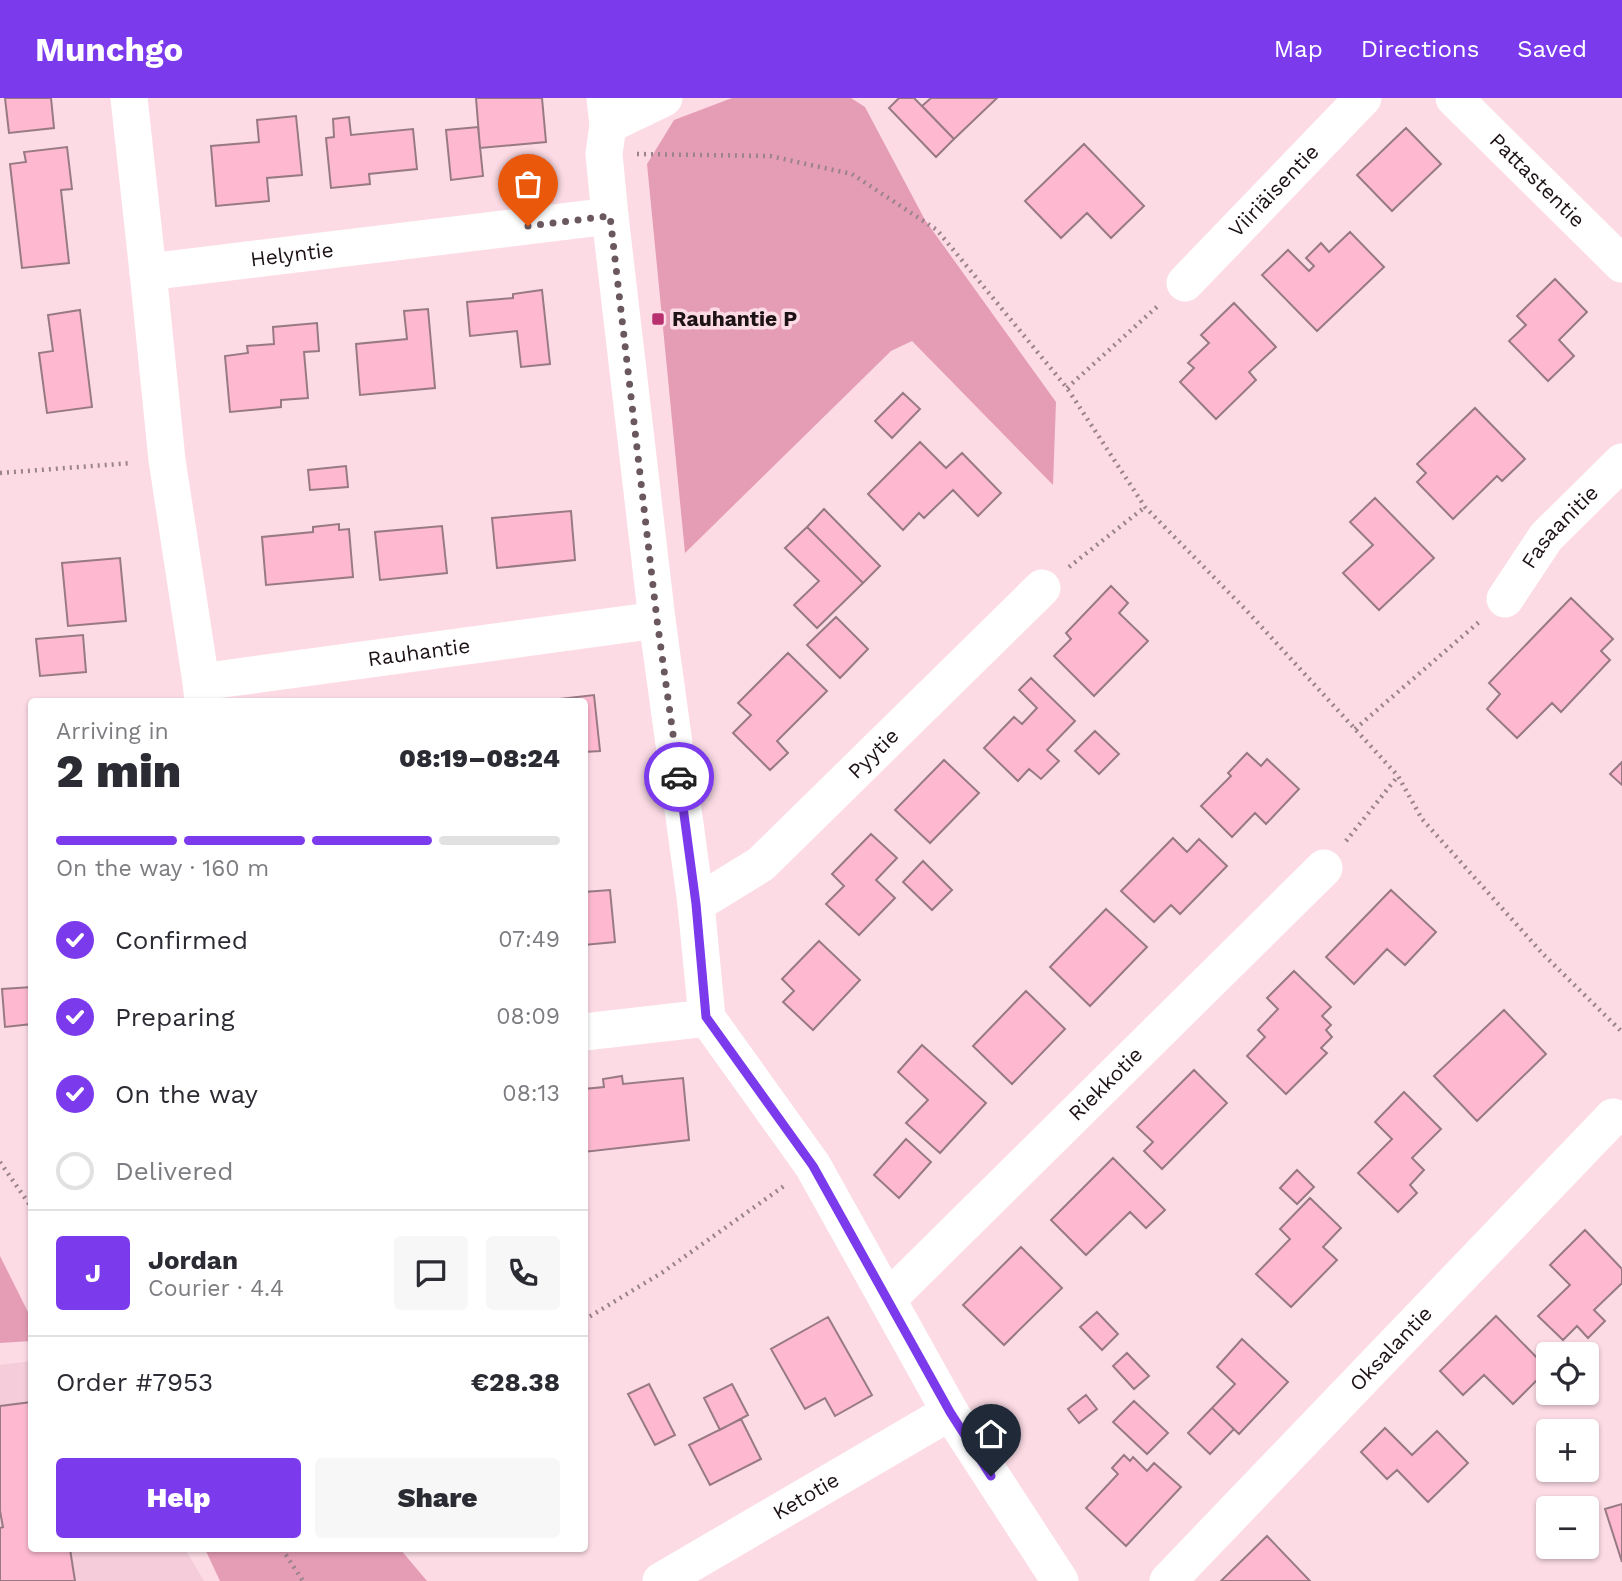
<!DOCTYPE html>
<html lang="en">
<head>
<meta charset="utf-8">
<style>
	:root { --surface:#fff; --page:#f7f7f7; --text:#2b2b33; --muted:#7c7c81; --line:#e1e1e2; --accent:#7c3aed }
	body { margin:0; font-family:"Work Sans",sans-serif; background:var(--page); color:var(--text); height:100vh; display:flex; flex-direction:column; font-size:26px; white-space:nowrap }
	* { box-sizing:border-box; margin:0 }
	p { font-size:23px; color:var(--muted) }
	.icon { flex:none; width:38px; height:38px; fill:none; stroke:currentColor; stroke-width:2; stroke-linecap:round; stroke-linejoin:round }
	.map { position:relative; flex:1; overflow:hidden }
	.drawer { position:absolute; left:28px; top:600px; width:560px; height:854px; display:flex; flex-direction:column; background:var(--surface); border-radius:7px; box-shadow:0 2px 5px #0004 }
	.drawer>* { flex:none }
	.tools { position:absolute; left:1536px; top:1244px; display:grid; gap:14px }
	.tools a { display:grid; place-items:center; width:63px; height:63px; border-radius:7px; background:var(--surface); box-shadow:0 2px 5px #0004; font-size:35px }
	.pin { position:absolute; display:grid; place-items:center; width:60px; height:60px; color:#fff; margin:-72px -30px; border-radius:50% 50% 50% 0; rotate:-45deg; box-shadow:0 0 7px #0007 }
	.pin .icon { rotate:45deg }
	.courier { position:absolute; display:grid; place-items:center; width:70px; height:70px; margin:-35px; border:5px solid #7c3aed; border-radius:50%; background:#fff; color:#222; box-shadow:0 2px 9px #0007 }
	.headline em { font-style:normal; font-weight:800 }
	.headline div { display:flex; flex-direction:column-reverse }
	.headline { display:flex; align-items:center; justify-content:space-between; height:119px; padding:0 28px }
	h1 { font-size:46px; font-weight:800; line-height:52px }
	.bar { display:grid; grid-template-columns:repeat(4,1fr); gap:10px 7px; align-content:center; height:84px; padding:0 28px }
	.bar i { height:9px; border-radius:5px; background:var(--line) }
	.bar .active { background:var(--accent) }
	.bar p { grid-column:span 4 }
	.line { display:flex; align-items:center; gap:18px; padding:0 28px; border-top:2px solid var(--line) }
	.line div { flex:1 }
	.round { display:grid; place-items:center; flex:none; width:74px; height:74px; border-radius:7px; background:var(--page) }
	ol { padding:0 28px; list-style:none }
	li { display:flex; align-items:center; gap:21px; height:77px }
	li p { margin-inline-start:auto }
	li .icon { padding:7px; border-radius:50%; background:var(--accent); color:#fff; stroke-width:4 }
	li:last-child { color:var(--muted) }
	li i { width:38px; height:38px; border:4px solid var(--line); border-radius:50% }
	.primary-button { display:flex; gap:14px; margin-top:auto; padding:14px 28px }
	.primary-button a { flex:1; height:80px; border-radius:7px; background:var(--accent); color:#fff; font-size:28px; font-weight:800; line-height:80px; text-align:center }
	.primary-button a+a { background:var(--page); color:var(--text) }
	header { display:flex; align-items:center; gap:42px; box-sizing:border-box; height:98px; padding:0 35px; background:var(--accent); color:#fff }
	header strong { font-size:33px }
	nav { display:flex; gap:38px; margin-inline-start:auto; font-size:24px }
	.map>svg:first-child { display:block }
	.built { fill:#f5ccd9 }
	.green { fill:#e59db6 }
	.building { fill:#feb9d0; stroke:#987a84; stroke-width:2 }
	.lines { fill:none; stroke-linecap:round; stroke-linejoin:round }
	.path { stroke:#9b838b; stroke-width:4.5; stroke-dasharray:2 5; stroke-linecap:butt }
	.minor { stroke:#fff; stroke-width:37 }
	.done { stroke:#6b585e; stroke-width:7; stroke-dasharray:0 12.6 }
	.route { stroke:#7c3aed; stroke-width:9 }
	.poi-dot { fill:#b8306f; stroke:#fcdbe5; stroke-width:2.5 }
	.labels { text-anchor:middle; stroke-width:7; stroke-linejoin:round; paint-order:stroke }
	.street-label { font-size:21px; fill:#1d1216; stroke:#fcdbe5 }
	.poi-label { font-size:21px; font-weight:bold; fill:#1d1216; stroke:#fcdbe5; text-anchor:start }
</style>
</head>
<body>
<header>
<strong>Munchgo</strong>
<nav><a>Map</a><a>Directions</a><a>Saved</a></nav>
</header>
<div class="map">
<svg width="1622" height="1483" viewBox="0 0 1622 1483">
	<rect width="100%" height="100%" fill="#fcdbe5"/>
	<path class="built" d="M31 1263 32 1451H185L204 1483H0V1267Z"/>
	<path class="green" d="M732 0H851L865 9 925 122 1056 304 1053 387 912 243 891 253 685 455 647 66 674 22Z
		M0 1158 31 1220V1243L0 1245Z
		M205 1451H400L427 1483H220Z"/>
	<path class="building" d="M5 0H51L54 30 9 35Z
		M476 0H542L546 44 480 50Z
		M899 0H914L954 41 936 59 889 10Z
		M931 0H997L954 41 922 8Z
		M296 18 302 77 267 80 269 103 216 108 211 48 259 44 257 22Z
		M349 19 351 37 413 31 417 71 369 76 370 86 331 90 326 40 334 39 333 21Z
		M478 29 483 78 451 82 446 32Z
		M1406 30 1441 66 1392 113 1357 77Z
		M1084 46 1144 108 1111 140 1087 115 1061 140 1025 103Z
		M67 49 72 91 61 92 69 165 22 170 10 66 26 64 24 54Z
		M1350 134 1384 169 1317 233 1262 177 1288 152 1309 173 1314 168 1306 160 1321 145 1329 154Z
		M1555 181 1587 214 1559 242 1574 258 1548 283 1509 243 1526 227 1517 218Z
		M542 192 550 266 521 269 517 233 470 238 467 204 513 200V196Z
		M1234 205 1276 249 1249 274 1256 282 1216 321 1180 284 1194 270 1188 265 1209 245 1201 237Z
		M428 211 435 290 360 297 356 246 407 241 404 213Z
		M80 212 92 309 47 315 39 255 53 253 48 217Z
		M317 225 319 253 304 254 308 300 281 302V309L230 314 225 258 248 255 247 248 274 246 273 229Z
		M903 295 920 311 892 340 875 323Z
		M1475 310 1525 361 1502 383 1497 378 1453 421 1417 384 1426 375 1417 366Z
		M920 344 946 370 962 355 1001 395 978 418 953 392 924 420 919 415 903 432 868 396Z
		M346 368 348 389 310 392 308 372Z
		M1375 400 1434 460 1379 512 1343 475 1373 447 1350 424Z
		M824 411 880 468 863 485 807 429Z
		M571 413 575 462 497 470 492 420Z
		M339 426V432L349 431 353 479 266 487 262 439 313 434V429Z
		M442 428 447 475 380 482 375 434Z
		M807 429 863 485 817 530 794 507 819 483 785 450Z
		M120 460 126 523 68 528 62 465Z
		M1111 488 1128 505 1119 515 1148 543 1094 598 1054 558 1071 541 1066 535Z
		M1571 500 1613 541 1601 553 1610 562 1561 614 1552 605 1517 640 1487 611 1500 596 1489 585Z
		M836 519 868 551 840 580 807 547Z
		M83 537 86 574 40 578 36 541Z
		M788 555 827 593 777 643 788 655 770 672 733 635 751 617 738 605Z
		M1031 580 1075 623 1047 652 1059 663 1041 681 1029 671 1018 683 984 650 1014 619 1022 626 1037 610 1019 592Z
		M594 597 600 653 584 654V604H533Z
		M1095 633 1119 656 1099 676 1075 653Z
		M1247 655 1261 668 1267 661 1299 691 1266 726 1255 715 1232 739 1201 708 1231 678 1228 675Z
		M944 662 979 695 930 745 895 712Z
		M1622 664V687L1610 676Z
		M871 736 897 760 876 782 895 800 859 837 826 806 844 788 832 776Z
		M1173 740 1187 754 1199 741 1227 768 1180 816 1171 807 1154 824 1121 793Z
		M923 763 952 792 932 812 903 784Z
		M610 792 615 844 584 847V794Z
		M1391 792 1436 834 1405 867 1387 851 1354 886 1326 859Z
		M1106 811 1147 849 1090 908 1050 869Z
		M819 843 860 882 813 932 783 904 794 893 782 881Z
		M1294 873 1331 909 1322 918 1331 927 1326 932 1332 939 1321 950 1327 955 1286 996 1247 958 1265 939 1258 932 1278 911 1267 900Z
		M32 889V926L5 929 2 891Z
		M1026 893 1065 931 1012 986 973 948Z
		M1504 912 1546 956 1477 1023 1434 978Z
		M922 947 986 1005 940 1055 906 1025 928 1002 898 974Z
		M1194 972 1227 1005 1162 1071 1144 1053 1153 1044 1137 1029Z
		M622 978 623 986 683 980 689 1042 584 1054V991L604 989 603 981Z
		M1404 994 1441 1031 1412 1060 1424 1072 1410 1087 1417 1095 1398 1114 1358 1075 1392 1041 1375 1024Z
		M906 1041 931 1064 899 1100 874 1077Z
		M1113 1060 1165 1112 1146 1130 1130 1114 1086 1157 1051 1122Z
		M1297 1072 1314 1089 1297 1106 1280 1090Z
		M1310 1100 1341 1130 1323 1149 1337 1162 1291 1209 1256 1176 1290 1141 1280 1131Z
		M1585 1132 1622 1171V1185L1594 1212 1605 1223 1588 1240 1577 1228 1563 1242 1538 1218 1570 1187 1550 1167Z
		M1021 1149 1062 1190 1004 1247 963 1207Z
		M1097 1214 1118 1236 1102 1252 1080 1229Z
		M1496 1218 1548 1271 1513 1306 1484 1277 1463 1297 1440 1273Z
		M828 1219 872 1297 835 1318 825 1300 805 1311 771 1251Z
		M1242 1241 1288 1284 1239 1336 1212 1310 1235 1286 1217 1269Z
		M1127 1255 1149 1278 1134 1291 1113 1268Z
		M649 1286 675 1337 655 1347 628 1296Z
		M732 1286 748 1317 720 1332 704 1300Z
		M1086 1297 1097 1311 1079 1325 1068 1311Z
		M1134 1303 1168 1335 1147 1356 1113 1324Z
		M32 1304V1451H70L75 1483H0V1430L3 1429 0 1413V1308Z
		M1212 1310 1234 1331 1210 1356 1188 1335Z
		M741 1321 761 1361 710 1387 689 1347Z
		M1385 1330 1412 1357 1437 1333 1468 1365 1428 1404 1397 1372 1387 1381 1361 1354Z
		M1124 1357 1130 1363 1133 1359 1147 1373 1154 1365 1181 1389 1126 1448 1086 1410 1118 1376 1112 1370Z
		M1622 1406V1464L1605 1411Z
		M1267 1438 1310 1483H1221Z"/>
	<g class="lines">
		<path class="path" d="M637 56 770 58 852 76 937 132 1067 290 1145 409 1247 513 1398 678 1422 721 1543 856 1622 934
			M1067 290 1160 206
			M0 375 132 365
			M1069 469 1145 409
			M1355 631 1479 524
			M1346 743 1398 678
			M0 1064 32 1110
			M584 1222 663 1174 784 1088
			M282 1451 303 1483"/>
		<g class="minor">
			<path id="s1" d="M129 0 148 174 610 118"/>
			<path d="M605 0 608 27 604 56 610 118 657 522 696 806 707 920 813 1068 950 1314 1060 1483"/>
			<path id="s2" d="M1454 0 1622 166"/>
			<path d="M608 27 664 0"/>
			<path d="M148 174 167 362 201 584"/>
			<path id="s3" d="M1185 185 1363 0"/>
			<path id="s4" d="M1505 501 1546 439 1622 364"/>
			<path id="s5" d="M203 604 201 584 657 522"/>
			<path id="s6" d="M696 806 761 766 1042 490"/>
			<path d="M584 934 707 920"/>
			<path id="s7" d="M888 1201 1324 770"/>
			<path id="s8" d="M661 1483 950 1314"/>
			<path id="s9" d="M1168 1483 1613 1019"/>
		</g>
	</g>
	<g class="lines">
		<path class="done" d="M528 128 610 118 657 522 679 679"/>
		<path class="route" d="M679 679 696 806 706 919 813 1068 950 1314 991 1378"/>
	</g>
	<rect class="poi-dot" x="651" y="214" width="14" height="14" rx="3.5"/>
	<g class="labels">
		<g class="street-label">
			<text dy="7" stroke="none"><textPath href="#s2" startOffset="117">Pattastentie</textPath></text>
			<text dy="7" stroke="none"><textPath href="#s3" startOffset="128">Viiriäisentie</textPath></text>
			<text dy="7" stroke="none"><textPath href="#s1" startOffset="320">Helyntie</textPath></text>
			<text dy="7" stroke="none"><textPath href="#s4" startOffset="91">Fasaanitie</textPath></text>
			<text dy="7" stroke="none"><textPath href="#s5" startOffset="240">Rauhantie</textPath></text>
			<text dy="7" stroke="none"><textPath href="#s6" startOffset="234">Pyytie</textPath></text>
			<text dy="7" stroke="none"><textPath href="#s7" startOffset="306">Riekkotie</textPath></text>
			<text dy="7" stroke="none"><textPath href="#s9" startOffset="322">Oksalantie</textPath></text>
			<text dy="7" stroke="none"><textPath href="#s8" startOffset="168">Ketotie</textPath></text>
		</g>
		<g class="poi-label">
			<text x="672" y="228">Rauhantie P</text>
		</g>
	</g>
</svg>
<div class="tools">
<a><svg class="icon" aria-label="locate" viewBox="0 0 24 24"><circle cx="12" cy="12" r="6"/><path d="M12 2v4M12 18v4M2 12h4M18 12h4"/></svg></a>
<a>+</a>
<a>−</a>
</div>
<div class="pin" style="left:528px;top:128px;background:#ea580c"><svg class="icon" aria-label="bag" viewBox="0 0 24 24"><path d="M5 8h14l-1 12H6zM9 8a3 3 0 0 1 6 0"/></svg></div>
<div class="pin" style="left:991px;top:1378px;background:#1f2937"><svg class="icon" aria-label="home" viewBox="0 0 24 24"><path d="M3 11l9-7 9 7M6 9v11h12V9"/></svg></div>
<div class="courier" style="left:679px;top:679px"><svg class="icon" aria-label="car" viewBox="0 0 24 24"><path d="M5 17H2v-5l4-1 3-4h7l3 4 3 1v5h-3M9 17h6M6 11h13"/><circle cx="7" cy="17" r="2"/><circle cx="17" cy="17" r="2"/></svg></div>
<section class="drawer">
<div class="headline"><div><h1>2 min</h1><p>Arriving in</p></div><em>08:19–08:24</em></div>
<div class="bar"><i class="active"></i><i class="active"></i><i class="active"></i><i></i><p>On the way · 160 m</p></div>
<ol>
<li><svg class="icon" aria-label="check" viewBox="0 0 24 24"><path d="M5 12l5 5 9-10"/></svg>Confirmed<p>07:49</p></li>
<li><svg class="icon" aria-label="check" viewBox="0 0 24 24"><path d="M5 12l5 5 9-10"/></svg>Preparing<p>08:09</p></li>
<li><svg class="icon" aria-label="check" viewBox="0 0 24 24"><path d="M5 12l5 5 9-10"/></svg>On the way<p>08:13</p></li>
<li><i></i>Delivered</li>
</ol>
<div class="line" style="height:126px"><b class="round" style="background:var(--accent);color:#fff">J</b><div><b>Jordan</b><p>Courier · 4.4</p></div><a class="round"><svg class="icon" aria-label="chat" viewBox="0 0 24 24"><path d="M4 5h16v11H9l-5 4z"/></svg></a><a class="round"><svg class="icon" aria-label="phone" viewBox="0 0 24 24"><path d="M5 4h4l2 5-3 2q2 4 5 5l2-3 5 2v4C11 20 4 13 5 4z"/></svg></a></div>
<div class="line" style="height:91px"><div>Order #7953</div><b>€28.38</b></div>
<div class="primary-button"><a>Help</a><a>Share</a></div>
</section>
</div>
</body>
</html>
